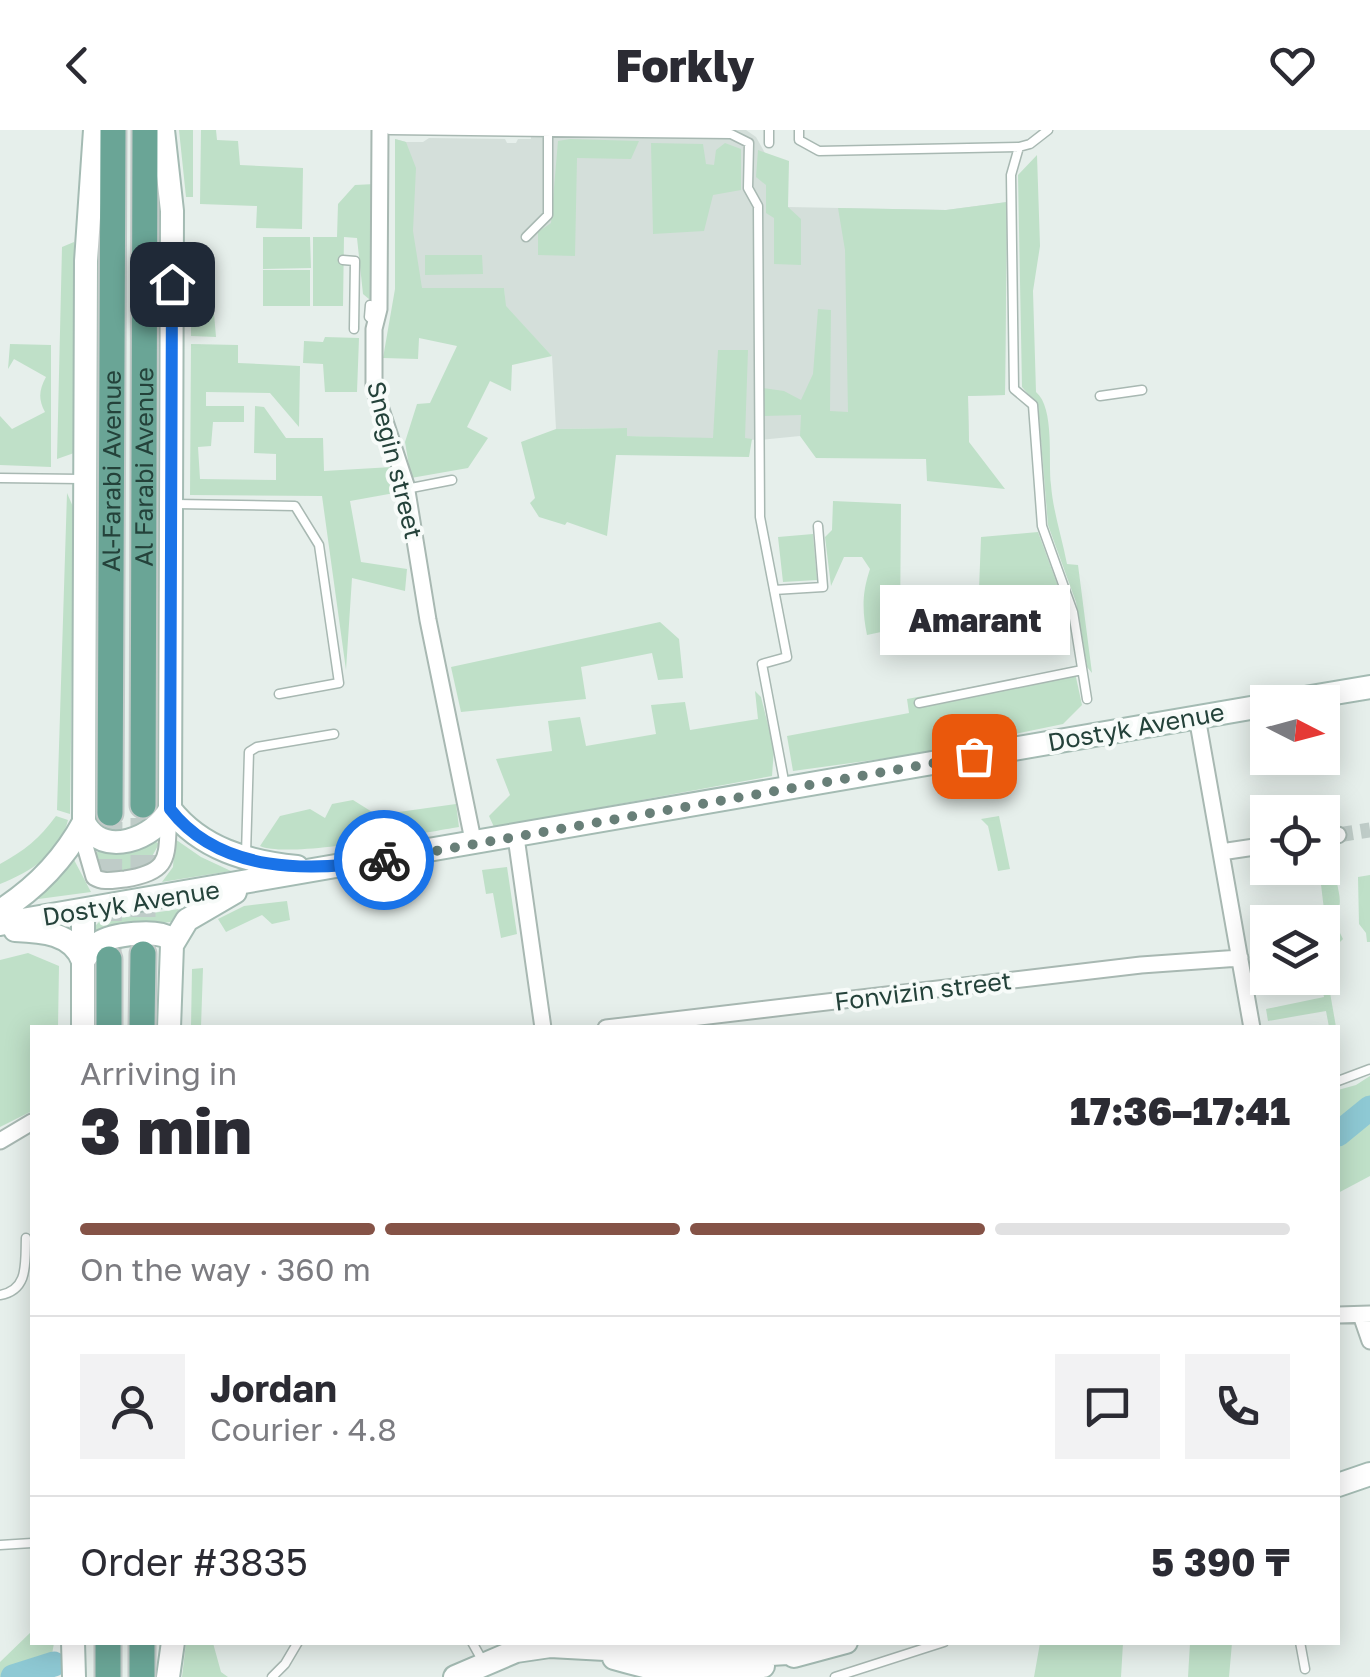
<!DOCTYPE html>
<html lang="en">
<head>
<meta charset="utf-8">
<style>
	:root { --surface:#fff; --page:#f2f2f3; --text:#2b2b33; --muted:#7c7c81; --line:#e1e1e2; --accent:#855347 }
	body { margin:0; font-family:"Golos Text",sans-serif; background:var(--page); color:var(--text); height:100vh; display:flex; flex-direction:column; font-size:38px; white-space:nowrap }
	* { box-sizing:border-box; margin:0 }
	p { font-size:32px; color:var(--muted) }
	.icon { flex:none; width:55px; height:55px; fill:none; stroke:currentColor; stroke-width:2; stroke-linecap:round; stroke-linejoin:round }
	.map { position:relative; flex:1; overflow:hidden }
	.sheet { position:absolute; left:30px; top:895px; width:1310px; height:620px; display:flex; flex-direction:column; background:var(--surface); border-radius:0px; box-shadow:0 5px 25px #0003 }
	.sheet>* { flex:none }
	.needle { width:65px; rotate:96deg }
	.fabs { position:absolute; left:1250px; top:555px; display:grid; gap:20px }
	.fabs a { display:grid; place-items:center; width:90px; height:90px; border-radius:0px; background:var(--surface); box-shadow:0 5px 25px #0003; font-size:50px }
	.pin { position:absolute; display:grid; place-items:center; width:85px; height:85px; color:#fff; margin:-42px; border-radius:20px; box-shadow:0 5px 15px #0006 }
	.courier { position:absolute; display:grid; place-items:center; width:100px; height:100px; margin:-50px; border:8px solid #1a73e8; border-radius:50%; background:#fff; color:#222; box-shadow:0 2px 12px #0007 }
	.bubble { position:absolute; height:70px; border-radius:0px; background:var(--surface); box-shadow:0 5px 25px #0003; font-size:32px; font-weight:800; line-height:70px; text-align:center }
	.headline em { font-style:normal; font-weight:800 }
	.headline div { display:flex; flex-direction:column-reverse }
	.headline { display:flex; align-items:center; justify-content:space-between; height:170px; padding:0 50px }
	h1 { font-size:65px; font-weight:800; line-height:75px }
	.bar { display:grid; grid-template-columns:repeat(4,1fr); gap:15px 10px; align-content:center; height:120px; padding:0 50px }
	.bar i { height:12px; border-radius:8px; background:var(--line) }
	.bar .on { background:var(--accent) }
	.bar p { grid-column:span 4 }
	.line { display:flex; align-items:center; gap:25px; padding:0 50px; border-top:2px solid var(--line) }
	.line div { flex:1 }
	.round { display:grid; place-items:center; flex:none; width:105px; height:105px; border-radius:0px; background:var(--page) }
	header { display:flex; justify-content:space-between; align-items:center; height:130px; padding:0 50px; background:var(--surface); font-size:45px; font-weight:800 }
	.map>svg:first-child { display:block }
	.built { fill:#d4dfda }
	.green { fill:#bfe0c8 }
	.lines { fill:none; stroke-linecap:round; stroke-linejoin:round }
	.river { stroke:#8ec9d4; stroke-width:25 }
	.street-tunnel { stroke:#bfccc8; stroke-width:15; stroke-dasharray:15 8; stroke-linecap:butt }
	.primary-tunnel { stroke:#bfccc8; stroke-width:25; stroke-dasharray:25 12; stroke-linecap:butt }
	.lane-casing { stroke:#a8b8b2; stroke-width:11 }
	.street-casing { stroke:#a8b8b2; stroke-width:19 }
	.secondary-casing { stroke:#a4bbb3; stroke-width:26 }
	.primary-casing { stroke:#c2cac8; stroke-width:29 }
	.lane { stroke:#fff; stroke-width:8 }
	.street { stroke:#fff; stroke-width:15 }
	.secondary { stroke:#fff; stroke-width:22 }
	.primary { stroke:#6aa596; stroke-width:25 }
	.done { stroke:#687f78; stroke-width:10; stroke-dasharray:0 18 }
	.route { stroke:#1a73e8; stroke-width:12 }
	.labels { text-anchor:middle; stroke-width:8; stroke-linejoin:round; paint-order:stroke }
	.street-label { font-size:25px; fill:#24423a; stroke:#f7fbf9 }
</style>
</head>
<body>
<header><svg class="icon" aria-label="back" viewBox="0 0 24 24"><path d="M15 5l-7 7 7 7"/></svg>Forkly<svg class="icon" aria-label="heart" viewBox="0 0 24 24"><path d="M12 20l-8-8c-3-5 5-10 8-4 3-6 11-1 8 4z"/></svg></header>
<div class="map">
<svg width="1370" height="1547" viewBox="0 0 1370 1547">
	<rect width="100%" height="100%" fill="#e6efeb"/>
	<path class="built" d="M531 0H746L756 7 770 32 788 77 946 80 1007 72 1005 265 968 266 969 312 800 306 760 310 627 306 626 298 556 299 552 226 505 176 504 158 395 159V9L406 12H423L429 8 505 9 507 13H516L518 9H531Z"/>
	<path class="green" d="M179 0H193V67H186Z
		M201 0H216L217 10 238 11 240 35 303 38 302 99 256 98 257 76 200 74Z
		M395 9 406 12 416 38 413 101 422 158H504L506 176 552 226 512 235 511 261 490 251 467 297 488 308 468 338 411 348 405 312 417 274 430 273 457 216 419 208 418 229 383 228 395 159Z
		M570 9 639 11 631 29 577 28 575 126 538 125V102L551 93 558 11Z
		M651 13 703 14 706 34 714 35 716 20 725 13 741 19V60L713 65 704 101 653 104Z
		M758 20 789 31 788 77 801 89V135L774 134V88L766 83V55L756 47Z
		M1037 25 1040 116 1033 161 1036 262C1055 278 1048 331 1051 355 1053 381 1062 408 1067 434L1078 435 1092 543 1087 537 1076 472 1048 395 1038 275 1022 257 1018 45Z
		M375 54 376 175 363 164 357 108 344 107 343 176H313V107H337L338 74 355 55Z
		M1007 72 1005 265 968 266 969 312 1005 359 927 351 926 329 816 328 800 306 801 285 764 286 763 258 784 261 801 270 813 244 818 179 831 180 830 281 848 282 845 120 838 78 946 80Z
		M263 107H310L311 138 263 139Z
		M74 112V323L57 329 62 117Z
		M425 125H482L483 144 425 145Z
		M263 140H310V176H263Z
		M191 152H205L201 182 214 183 216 207 191 206Z
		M325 207 359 208 357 262H325L323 234 303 233 304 211 323 212Z
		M10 214 51 215V337L0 335V286L12 299 45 282C38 269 39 260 46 247L14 229 8 239Z
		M191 214 238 215V233L300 236 299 297 270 263 206 262V276H244V292H213L211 316 198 317 200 349 276 350V324L254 323 255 276 264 277 286 308H323L324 341 392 337 400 362 350 371 361 432 407 439 405 461 352 448 346 540 322 366 190 365Z
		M718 220H748L745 308 752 309 749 327 616 325 607 406 567 392 565 395 539 387 530 373 535 368 521 312 556 299 627 298V306L713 308Z
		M67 363 74 379 70 684 57 680Z
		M833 371 901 374 900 498 867 505C862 480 862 463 870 439L862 427H844L831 456 825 407 832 400Z
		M1038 402 1062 467 978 486 981 407Z
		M813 404 817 450 783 452 778 407Z
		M660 492 679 509 683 548 658 550 652 523 581 537 586 569 461 582 451 537Z
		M1074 538 1082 575 1063 594 924 623 793 641 787 606 909 583 907 569Z
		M755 561 761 567 774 619 772 646 494 697 489 686 510 665 496 629 552 621 548 591 580 587 586 616 656 604 651 575 685 572 690 600 758 589Z
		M353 670 377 685 456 674 459 697C422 703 288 729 260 716L280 686 310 679 325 688 332 674Z
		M56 686 68 690C60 724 30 742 0 754V734C24 721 40 708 56 686Z
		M999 686 1010 739 998 741 988 696 981 689Z
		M175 709 201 727 231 741 162 752 173 737Z
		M155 711 159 714 146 737 115 744 97 738 92 727 96 722 118 721Z
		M72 726 91 762 31 770Z
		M1323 732 1328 736 1332 754 1337 753C1340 769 1345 782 1325 788L1319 738H1322Z
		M507 737 517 804 501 808 493 763 486 764 482 740Z
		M1370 745V812H1367L1366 803 1359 794 1358 747Z
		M287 771 290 790 272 794 262 785 226 802 218 789 244 776Z
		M179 779 171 792 89 802 100 791Z
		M1338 799 1343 809 1324 828 1336 897H1329L1326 881 1268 891 1266 879 1324 867 1320 848 1323 800Z
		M28 823 59 836 58 897 32 898V981L0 997V830Z
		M203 838 201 897H191L192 839Z
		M1370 946V1046L1338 1063V960L1356 955Z
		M32 1501V1512L54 1513 48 1547H0V1532Z
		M186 1513H213L221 1542 228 1547H182Z
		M1040 1513H1123L1121 1547H1034Z
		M1190 1513H1232L1229 1547H1188Z"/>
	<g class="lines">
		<path class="river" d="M1338 1004 1370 978
			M13 1547 54 1534"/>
		<path class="street-tunnel" d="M1338 705 1370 700"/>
		<path class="primary-tunnel" d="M143 824V675
			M109 828 110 683"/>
		<defs>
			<path id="lane" d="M390 0 731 4 749 13 748 58 758 76 760 387 787 527 762 534 785 656
				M799 0V10L819 21 1019 17 1030 14 1048 0
				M769 13V0
				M1019 17 1011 45 1014 259 1033 275 1042 396 1073 482 1087 569
				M526 107 548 85V4
				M343 130 355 131 354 199
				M370 175 369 187 376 193
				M1100 266 1142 260
				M0 348 81 349
				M406 359 452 350
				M175 374 295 376 319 415 339 553 279 564
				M774 460 823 457 818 396
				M919 573 1082 540
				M246 724 249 622 257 617 334 604
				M1338 951 1370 939
				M0 1165C29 1160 25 1133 26 1108
				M0 1415 32 1413
				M472 1512 482 1530
				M1300 1512 1305 1539
				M272 1547 285 1534 298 1512
				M835 1547 944 1512"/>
			<path id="street" d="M380 0 379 179 374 199V258L406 355 428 490 474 715
				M1197 587 1252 898
				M85 696V716L94 747C104 753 113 750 125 749 177 741 164 722 170 679
				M516 707 543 898
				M1322 707 1338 705
				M1221 722 1268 715
				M606 898 1141 835 1240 828
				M0 1011 32 992
				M1338 1185 1370 1184
				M1361 1185 1370 1211"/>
			<path id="secondary" d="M1281 572 1370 557
				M170 679C201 719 248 732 297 737
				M84 692C102 729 155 709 170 679L172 81 163 0
				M0 781C35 759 64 729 84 692L86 131 95 0
				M0 794 1268 575
				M15 800C42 801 73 803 83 831
				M83 831C87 825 92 817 99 813 112 804 157 799 169 808L172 815
				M83 898V781
				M169 898 172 815 187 790 235 762
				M1338 1355 1370 1344
				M73 1512 74 1547
				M794 1526 846 1512
				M614 1528C680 1547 696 1547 763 1536
				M168 1547 173 1512
				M455 1547 516 1521 550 1516 734 1526 806 1522"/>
			<g id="primary">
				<path id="s1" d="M143 675 145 0"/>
				<path id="s2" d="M110 683 113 0"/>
				<path d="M109 898V829"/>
				<path d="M142 898 143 824"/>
				<path d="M108 1547V1512"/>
				<path d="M142 1547V1512"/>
			</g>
		</defs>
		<use href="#lane" class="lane-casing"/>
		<use href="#street" class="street-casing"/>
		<use href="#secondary" class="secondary-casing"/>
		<use href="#primary" class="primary-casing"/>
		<use href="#lane" class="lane"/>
		<use href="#street" class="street"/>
		<use href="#secondary" class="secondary"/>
		<use href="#primary" class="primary"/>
	</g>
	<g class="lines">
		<path class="done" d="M384 730 974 626"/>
		<path class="route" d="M172 154 170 679C220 744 311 742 384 730"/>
	</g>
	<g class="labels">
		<g class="street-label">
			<text transform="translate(395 330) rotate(76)" y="9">Snegin street</text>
			<text dy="9" stroke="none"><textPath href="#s1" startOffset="338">Al Farabi Avenue</textPath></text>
			<text dy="9" stroke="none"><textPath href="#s2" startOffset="342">Al-Farabi Avenue</textPath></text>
			<text transform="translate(1136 597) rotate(-10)" y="9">Dostyk Avenue</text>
			<text transform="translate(131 773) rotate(-9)" y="9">Dostyk Avenue</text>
			<text transform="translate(923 861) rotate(-7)" y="9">Fonvizin street</text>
		</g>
	</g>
</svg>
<div class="fabs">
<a><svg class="needle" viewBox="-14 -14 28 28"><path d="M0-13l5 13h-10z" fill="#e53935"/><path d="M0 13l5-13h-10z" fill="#7c7c81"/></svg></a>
<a><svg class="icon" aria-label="locate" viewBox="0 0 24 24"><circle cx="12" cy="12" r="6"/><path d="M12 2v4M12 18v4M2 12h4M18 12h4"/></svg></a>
<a><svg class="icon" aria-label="layers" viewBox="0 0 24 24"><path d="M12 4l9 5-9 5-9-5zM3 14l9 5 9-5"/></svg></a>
</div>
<div class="pin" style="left:974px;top:626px;background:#ea580c"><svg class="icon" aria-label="bag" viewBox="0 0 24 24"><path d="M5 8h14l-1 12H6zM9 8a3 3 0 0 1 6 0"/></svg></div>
<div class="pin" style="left:172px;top:154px;background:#1f2937"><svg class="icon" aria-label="home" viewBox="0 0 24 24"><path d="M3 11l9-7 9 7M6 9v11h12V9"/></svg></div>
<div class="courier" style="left:384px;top:730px"><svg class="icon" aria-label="bike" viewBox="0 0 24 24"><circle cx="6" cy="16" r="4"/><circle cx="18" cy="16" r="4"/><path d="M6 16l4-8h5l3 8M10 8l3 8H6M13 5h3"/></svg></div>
<div class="bubble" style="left:880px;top:455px;width:190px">Amarant</div>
<section class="sheet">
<div class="headline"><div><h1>3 min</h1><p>Arriving in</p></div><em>17:36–17:41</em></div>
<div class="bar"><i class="on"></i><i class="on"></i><i class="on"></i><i></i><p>On the way · 360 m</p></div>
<div class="line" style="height:180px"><a class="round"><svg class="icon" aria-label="person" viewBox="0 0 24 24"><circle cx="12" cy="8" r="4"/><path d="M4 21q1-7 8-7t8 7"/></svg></a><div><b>Jordan</b><p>Courier · 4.8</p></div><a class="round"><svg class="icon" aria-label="chat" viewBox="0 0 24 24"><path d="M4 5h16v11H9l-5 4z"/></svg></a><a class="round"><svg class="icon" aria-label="phone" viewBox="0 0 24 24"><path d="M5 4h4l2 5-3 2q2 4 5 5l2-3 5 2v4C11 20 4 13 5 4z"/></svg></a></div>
<div class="line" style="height:130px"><div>Order #3835</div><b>5 390 ₸</b></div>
</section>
</div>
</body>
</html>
